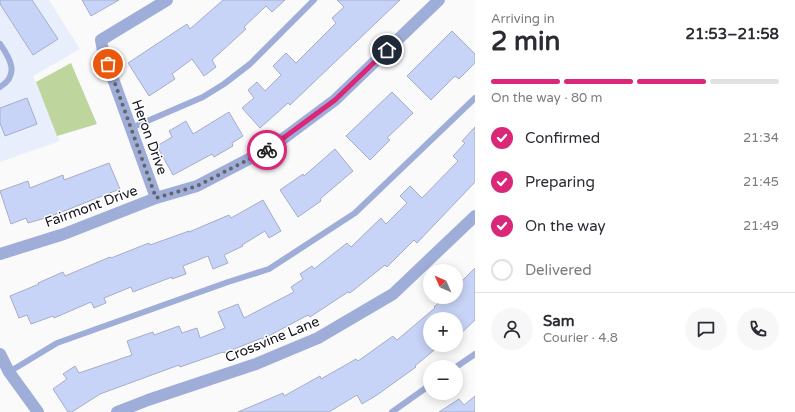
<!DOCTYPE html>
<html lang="en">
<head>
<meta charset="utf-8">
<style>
	:root { --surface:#fff; --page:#f7f7f7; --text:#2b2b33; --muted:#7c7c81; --line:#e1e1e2; --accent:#db2777 }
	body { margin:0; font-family:"Varela Round",sans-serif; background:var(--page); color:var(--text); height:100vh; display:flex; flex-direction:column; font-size:15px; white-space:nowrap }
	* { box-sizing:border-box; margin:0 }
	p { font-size:13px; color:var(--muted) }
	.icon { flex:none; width:22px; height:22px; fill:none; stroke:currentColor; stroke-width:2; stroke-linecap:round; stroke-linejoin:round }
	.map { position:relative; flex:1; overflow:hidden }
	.drawer { display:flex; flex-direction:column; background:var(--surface); width:320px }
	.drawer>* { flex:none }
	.needle { width:26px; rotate:315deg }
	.fabs { position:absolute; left:423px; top:264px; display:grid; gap:8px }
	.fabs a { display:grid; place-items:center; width:40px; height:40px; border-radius:50%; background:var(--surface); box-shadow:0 2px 10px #0003; font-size:20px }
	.pin { position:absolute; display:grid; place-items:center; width:34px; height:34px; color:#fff; margin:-17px; border:2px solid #fff; border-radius:50%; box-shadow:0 1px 4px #0007 }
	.courier { position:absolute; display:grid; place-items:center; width:40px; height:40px; margin:-20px; border:3px solid #db2777; border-radius:50%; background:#fff; color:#222; box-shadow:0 1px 5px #0007 }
	.summary em { font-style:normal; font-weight:700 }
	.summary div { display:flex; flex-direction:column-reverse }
	.summary { display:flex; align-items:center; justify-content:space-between; height:68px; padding:0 16px }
	h1 { font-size:26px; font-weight:700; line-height:30px }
	.bar { display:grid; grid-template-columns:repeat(4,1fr); gap:6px 4px; align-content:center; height:48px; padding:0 16px }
	.bar i { height:5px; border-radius:3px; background:var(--line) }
	.bar .active { background:var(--accent) }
	.bar p { grid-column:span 4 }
	.line { display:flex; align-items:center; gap:10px; padding:0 16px; border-top:1px solid var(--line) }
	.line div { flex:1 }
	.round { display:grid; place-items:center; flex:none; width:42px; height:42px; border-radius:21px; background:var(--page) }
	ol { padding:0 16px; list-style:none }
	li { display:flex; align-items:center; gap:12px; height:44px }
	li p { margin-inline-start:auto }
	li .icon { padding:4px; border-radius:50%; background:var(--accent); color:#fff; stroke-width:4 }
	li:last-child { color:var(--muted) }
	li i { width:22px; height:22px; border:2px solid var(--line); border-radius:50% }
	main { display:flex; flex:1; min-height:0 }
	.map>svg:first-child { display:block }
	.built { fill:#e9eefc }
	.green { fill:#bed59d }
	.building { fill:#c8d4f7; stroke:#a5aec8 }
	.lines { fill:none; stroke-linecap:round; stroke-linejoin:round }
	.lane { stroke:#9faed9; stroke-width:6 }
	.street { stroke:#9faed9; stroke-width:12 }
	.done { stroke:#63646a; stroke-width:4; stroke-dasharray:0 7.2 }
	.route { stroke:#db2777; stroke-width:5 }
	.labels { text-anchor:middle; stroke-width:3; stroke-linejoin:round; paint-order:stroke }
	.street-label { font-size:14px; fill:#11141d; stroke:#fff }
</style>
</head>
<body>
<main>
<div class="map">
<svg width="475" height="412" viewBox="0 0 475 412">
	<rect width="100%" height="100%" fill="#fafafa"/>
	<path class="built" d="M0 0H49L80 49 33 76 60 141 0 162Z"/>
	<path class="green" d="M71 63 97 124 57 136 36 82Z"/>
	<path class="building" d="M0 0H32L58 39 33 55 0 4Z
		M82 0H119L91 16Z
		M223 0H285L272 12 266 6 244 27 246 29 212 60 216 67 204 76 192 59 172 74 175 79 149 96 128 63 187 24 190 29Z
		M337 0H400L290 105 288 103 260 128 242 108 254 98 248 90 257 82 265 91 281 75 273 66 286 53 296 63 336 23 332 18 344 7Z
		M452 31 475 54V63L459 79 455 76 431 100 407 76Z
		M392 92 413 113 387 138 390 140 370 160 346 136Z
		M27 98 37 124 5 136 0 123V108Z
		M229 112 243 136 232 143 233 146 214 157 212 154 173 175 157 146 172 137 169 131 186 121 193 134Z
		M475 127V182L417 243 414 240 387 267 385 265 350 293 348 292 310 317 308 315 263 339 262 338 224 353 223 352 180 367 179 365 100 394 72 412H68L53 389 67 379 63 374 75 366 79 373 132 355 127 341 153 332 154 335 179 326 182 333 197 328 200 338 225 328 218 312 238 304 244 318 294 292 291 287 303 279 300 274 312 266 314 269 347 243 351 247 381 218 386 224 407 203 400 196 410 186 422 198 458 161 453 156 465 143 462 141Z
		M335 149 353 171 320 199 321 201 298 217 280 190 303 174 304 176Z
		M109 163 120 189 49 217 28 223 26 218 11 224 0 191 28 181 30 188 63 175 64 180Z
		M263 200 281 231 269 238 265 231 242 245 243 246 224 255 228 263 213 269 208 256 183 266 186 274 172 279V277L133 292 131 287 104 298 106 303 94 308 91 302 54 318 53 316 31 324 27 315 19 318 10 296 39 284 38 283 63 272 65 276 110 257 111 258 149 243 150 245 189 231V232L229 215 231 218Z
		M475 268V320L456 338V319H430V345H440L415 366 416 367 377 395 362 404 357 395 329 412H238L283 393 284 396 320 376 321 379 356 359 358 361 393 336 397 340 435 308 434 307 445 297H456V287Z
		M475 396V412H439L459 399 464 405Z"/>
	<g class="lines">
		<path class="lane" d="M0 44C10 58 20 75 0 87
			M131 128 203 97 224 84 250 64 314 0
			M456 367 475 354
			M9 372 57 343 228 282 269 269 355 213 475 98
			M392 412 430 385"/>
		<path class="street" d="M156 198 103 51 101 40 167 0
			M0 254 64 234 156 198 197 186 272 147 335 100 439 0
			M0 354 9 372 38 412
			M117 412 148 400 256 364 318 338 393 294 475 216"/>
	</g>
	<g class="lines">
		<path class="done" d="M108 64 156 198 197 186 267 150"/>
		<path class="route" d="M267 150 335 100 387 50"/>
	</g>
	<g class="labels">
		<g class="street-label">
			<text transform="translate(150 137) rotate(70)" y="5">Heron Drive</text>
			<text transform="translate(91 206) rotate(-20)" y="5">Fairmont Drive</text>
			<text transform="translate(272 339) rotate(-22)" y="5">Crossvine Lane</text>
		</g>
	</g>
</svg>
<div class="fabs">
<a><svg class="needle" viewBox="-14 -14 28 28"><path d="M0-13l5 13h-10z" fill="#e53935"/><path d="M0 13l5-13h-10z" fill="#7c7c81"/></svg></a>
<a>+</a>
<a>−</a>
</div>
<div class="pin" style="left:108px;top:64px;background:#ea580c"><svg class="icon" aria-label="bag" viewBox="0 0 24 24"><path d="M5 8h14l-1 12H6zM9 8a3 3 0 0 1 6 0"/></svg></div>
<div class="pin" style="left:387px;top:50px;background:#1f2937"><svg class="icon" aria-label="home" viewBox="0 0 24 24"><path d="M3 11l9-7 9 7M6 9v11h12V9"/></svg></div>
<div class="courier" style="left:267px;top:150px"><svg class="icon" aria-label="bike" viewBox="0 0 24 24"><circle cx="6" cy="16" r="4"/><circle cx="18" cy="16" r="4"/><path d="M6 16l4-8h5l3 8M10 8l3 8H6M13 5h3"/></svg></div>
</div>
<section class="drawer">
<div class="summary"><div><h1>2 min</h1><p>Arriving in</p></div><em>21:53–21:58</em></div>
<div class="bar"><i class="active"></i><i class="active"></i><i class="active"></i><i></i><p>On the way · 80 m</p></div>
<ol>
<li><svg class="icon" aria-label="check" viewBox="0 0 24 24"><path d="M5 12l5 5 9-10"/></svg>Confirmed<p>21:34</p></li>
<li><svg class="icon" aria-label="check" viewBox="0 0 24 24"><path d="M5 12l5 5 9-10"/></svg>Preparing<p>21:45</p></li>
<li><svg class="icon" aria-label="check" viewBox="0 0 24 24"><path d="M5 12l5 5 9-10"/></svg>On the way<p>21:49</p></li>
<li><i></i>Delivered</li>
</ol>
<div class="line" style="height:72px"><a class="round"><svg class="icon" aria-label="person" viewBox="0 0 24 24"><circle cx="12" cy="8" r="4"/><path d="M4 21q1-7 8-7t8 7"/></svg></a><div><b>Sam</b><p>Courier · 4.8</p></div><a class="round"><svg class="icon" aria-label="chat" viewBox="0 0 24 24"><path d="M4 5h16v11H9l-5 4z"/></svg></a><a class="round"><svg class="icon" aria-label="phone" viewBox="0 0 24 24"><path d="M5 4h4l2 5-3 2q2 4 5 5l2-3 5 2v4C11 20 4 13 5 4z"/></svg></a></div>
</section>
</main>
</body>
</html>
